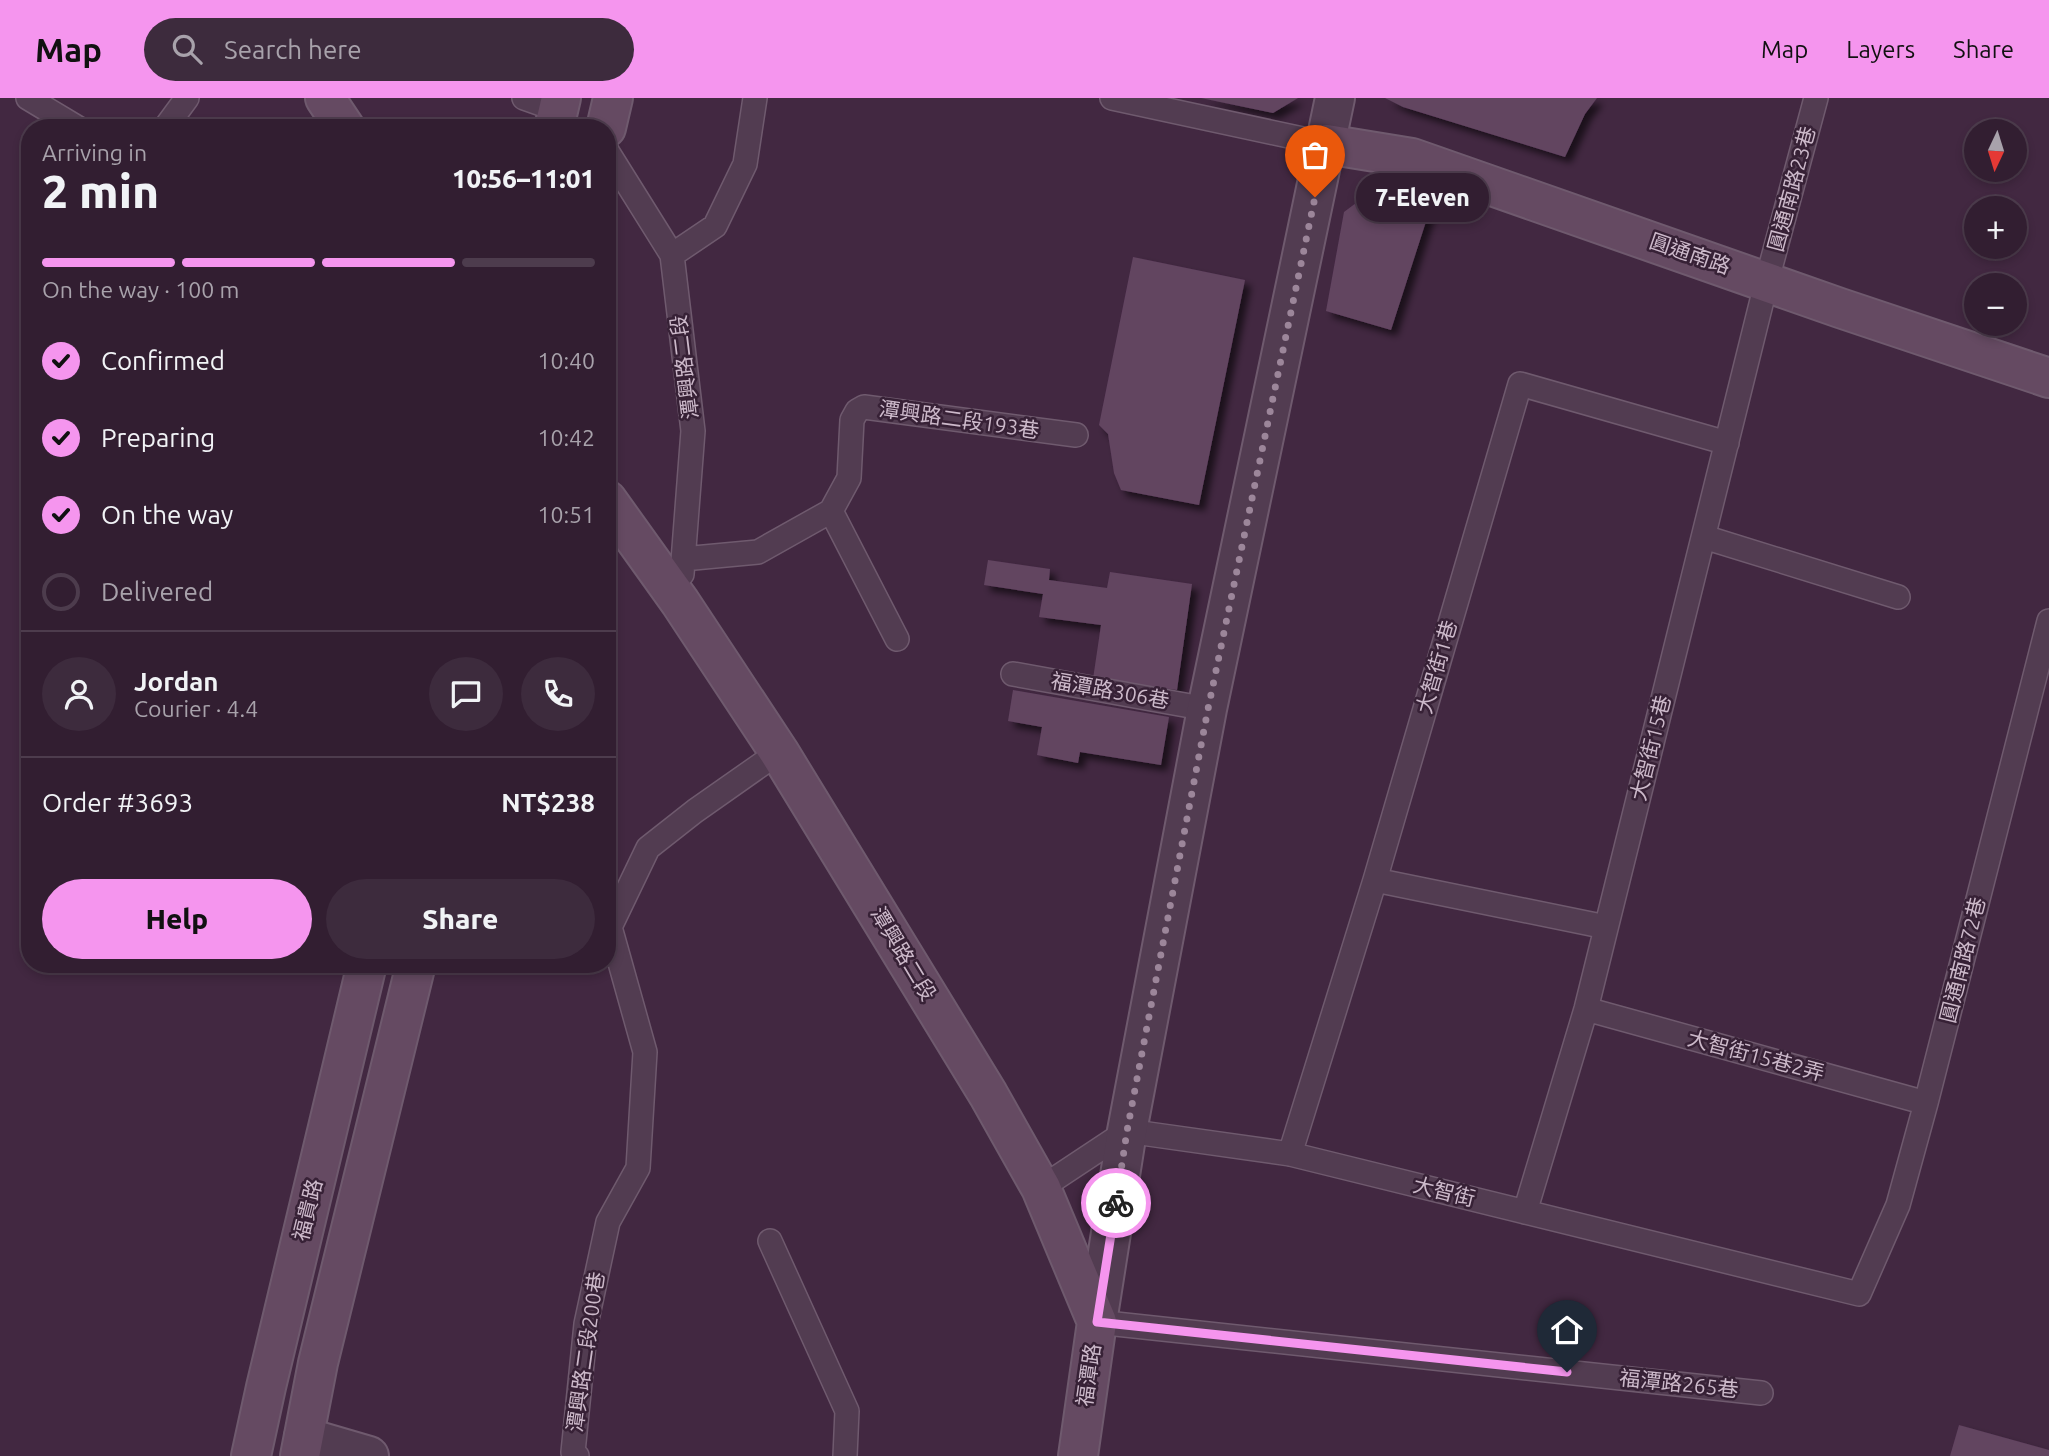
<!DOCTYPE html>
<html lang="en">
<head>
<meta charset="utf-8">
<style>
	:root { --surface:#321e31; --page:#3d2b3d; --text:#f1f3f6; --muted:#a8a2ab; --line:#4d3c4d; --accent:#f595ee }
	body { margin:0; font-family:Ubuntu,"Noto Sans TC",sans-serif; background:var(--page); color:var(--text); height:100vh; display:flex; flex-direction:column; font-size:26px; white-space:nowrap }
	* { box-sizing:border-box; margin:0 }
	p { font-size:23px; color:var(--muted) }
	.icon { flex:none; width:38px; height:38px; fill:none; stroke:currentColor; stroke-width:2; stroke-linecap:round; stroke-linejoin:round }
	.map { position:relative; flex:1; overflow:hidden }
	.drawer { position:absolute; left:21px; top:21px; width:595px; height:854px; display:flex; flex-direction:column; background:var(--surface); border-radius:28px; box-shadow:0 4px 10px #0003,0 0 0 2px var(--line) }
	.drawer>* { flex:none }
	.needle { width:46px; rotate:184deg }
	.tools { position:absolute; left:1964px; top:21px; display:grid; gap:14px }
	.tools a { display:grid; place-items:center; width:63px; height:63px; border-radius:50%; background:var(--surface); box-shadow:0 4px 10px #0003,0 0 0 2px var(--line); font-size:35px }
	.pin { position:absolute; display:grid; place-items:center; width:60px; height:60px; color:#fff; margin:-72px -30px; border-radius:50% 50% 50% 0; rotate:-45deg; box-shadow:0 0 7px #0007 }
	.pin .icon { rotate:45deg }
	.courier { position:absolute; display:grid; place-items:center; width:70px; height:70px; margin:-35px; border:5px solid #f595ee; border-radius:50%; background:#fff; color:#222; box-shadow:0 2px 9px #0007 }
	.bubble { position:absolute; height:49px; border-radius:24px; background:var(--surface); box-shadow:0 4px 10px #0003,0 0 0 2px var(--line); font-size:23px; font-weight:800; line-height:49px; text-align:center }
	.overview em { font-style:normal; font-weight:800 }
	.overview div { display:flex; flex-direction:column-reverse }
	.overview { display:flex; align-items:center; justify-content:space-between; height:119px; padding:0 21px }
	h1 { font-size:46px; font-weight:800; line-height:52px }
	.bar { display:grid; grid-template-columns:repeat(4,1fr); gap:10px 7px; align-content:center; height:84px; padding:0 21px }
	.bar i { height:9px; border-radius:5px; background:var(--line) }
	.bar .on { background:var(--accent) }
	.bar p { grid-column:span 4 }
	.line { display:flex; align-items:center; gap:18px; padding:0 21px; border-top:2px solid var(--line) }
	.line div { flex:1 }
	.round { display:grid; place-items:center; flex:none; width:74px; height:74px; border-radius:37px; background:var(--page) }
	ol { padding:0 21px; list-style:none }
	li { display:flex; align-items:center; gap:21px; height:77px }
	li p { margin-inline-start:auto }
	li .icon { padding:7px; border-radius:50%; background:var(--accent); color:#111; stroke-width:4 }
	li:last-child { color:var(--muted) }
	li i { width:38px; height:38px; border:4px solid var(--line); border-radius:50% }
	.button { display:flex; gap:14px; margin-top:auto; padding:14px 21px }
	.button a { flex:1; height:80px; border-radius:42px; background:var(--accent); color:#111; font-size:28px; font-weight:800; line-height:80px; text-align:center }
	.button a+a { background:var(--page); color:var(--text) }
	header { display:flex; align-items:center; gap:42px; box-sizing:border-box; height:98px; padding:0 35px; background:var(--accent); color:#111 }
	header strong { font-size:33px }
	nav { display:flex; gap:38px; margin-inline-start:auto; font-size:24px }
	.search { width:490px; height:63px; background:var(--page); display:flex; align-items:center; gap:18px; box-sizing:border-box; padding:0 24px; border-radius:38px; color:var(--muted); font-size:26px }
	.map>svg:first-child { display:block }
	.building { fill:#624461; filter:url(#shadow) }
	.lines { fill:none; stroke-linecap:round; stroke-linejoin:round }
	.lane-casing { stroke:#6f5a6e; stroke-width:26 }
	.street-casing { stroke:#6f5a6e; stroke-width:42 }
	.secondary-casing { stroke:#6f5a6e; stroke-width:42 }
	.lane { stroke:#523c51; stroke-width:23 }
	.street { stroke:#523c51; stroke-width:38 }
	.secondary { stroke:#654a62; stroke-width:38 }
	.done { stroke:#9c869a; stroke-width:7; stroke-dasharray:0 12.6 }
	.route { stroke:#f595ee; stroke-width:9 }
	.labels { text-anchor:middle; stroke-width:5; stroke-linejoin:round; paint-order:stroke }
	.street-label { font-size:21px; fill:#ccb9ca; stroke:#372136 }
</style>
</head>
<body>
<header>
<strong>Map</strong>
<div class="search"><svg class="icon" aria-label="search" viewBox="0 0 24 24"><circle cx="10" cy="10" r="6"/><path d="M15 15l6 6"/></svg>Search here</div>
<nav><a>Map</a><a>Layers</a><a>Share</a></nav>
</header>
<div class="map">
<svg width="2049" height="1358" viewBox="0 0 2049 1358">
	<defs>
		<filter id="shadow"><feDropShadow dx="6" dy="6" stdDeviation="3.5" flood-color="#0009"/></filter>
	</defs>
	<rect width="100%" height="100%" fill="#422841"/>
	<path class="building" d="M1201 0H1298L1273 15Z
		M1385 0H1597L1585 16 1565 59 1403 9Z
		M1372 93 1431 108 1391 232 1326 213 1344 114Z
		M1133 159 1245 182 1199 407 1121 392 1114 375 1108 336 1099 327Z
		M988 462 1050 471 1049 482 1107 490 1110 474 1192 486 1177 592 1093 581 1101 527 1039 519 1043 496 984 487Z
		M1013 592 1169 619 1161 667 1080 654 1078 665 1037 657 1042 629 1008 623Z
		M1959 1327 2049 1352V1358H1950Z"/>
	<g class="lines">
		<defs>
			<path id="lane" d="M28 0 78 30
				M524 0 558 12
				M1112 0 1326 46
				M165 30 187 0
				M607 53 672 157 693 333 682 476
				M672 157 715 128 745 66 755 0
				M831 413 897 541
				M1704 439 1898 499
				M683 461 758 454 831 413 849 380 852 322 857 313 864 309 1076 337
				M1013 576 1207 611
				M1375 782 1606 829
				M1586 911 1926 1005
				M1290 1056 1375 782 1520 286 1727 345
				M1041 1090 1127 1033 1290 1056 1859 1196 1898 1107 1926 1005 2049 523
				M1525 1114 1586 911 1767 182 1816 0
				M770 1143 847 1313 845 1358
				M1097 1224 1761 1295
				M577 1358 573 1354 586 1226 608 1124 638 1070 645 954 610 829 648 750 695 713 779 654"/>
			<path id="street" d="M1097 1224 1127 1033 1207 611 1335 0
				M304 1339 369 1358"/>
			<path id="secondary" d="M325 0 345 30
				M554 30 561 0
				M606 30 613 0
				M1326 46 1412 60 1840 210 2049 280
				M607 402 680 504 779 654 988 996 1041 1090 1097 1224 1078 1358
				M251 1358 266 1289 367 866
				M300 1358 318 1265 416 866"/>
		</defs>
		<use href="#lane" class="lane-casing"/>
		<use href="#street" class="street-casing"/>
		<use href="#secondary" class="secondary-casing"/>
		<use href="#lane" class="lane"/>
		<use href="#street" class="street"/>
		<use href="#secondary" class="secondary"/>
	</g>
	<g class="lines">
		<path class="done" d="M1116 1105 1127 1033 1208 611 1315 99"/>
		<path class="route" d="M1116 1105 1097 1224 1567 1274"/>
	</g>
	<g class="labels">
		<g class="street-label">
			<text transform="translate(1792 91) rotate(-75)" y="7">圓通南路23巷</text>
			<text transform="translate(1690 156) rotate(19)" y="7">圓通南路</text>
			<text transform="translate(685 269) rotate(-97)" y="7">潭興路二段</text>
			<text transform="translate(959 322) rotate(8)" y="7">潭興路二段193巷</text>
			<text transform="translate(1437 569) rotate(-74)" y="7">大智街1巷</text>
			<text transform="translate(1110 593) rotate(10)" y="7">福潭路306巷</text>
			<text transform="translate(1651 650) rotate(-76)" y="7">大智街15巷</text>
			<text transform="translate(903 856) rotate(59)" y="7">潭興路二段</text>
			<text transform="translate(1963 862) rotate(-76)" y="7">圓通南路72巷</text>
			<text transform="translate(1756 958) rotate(15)" y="7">大智街15巷2弄</text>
			<text transform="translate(1444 1094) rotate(14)" y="7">大智街</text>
			<text transform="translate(308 1112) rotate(-76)" y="7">福貴路</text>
			<text transform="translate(586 1254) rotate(-82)" y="7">潭興路二段200巷</text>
			<text transform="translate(1089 1277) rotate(-82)" y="7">福潭路</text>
			<text transform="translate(1679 1286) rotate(6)" y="7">福潭路265巷</text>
		</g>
	</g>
</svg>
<div class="tools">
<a><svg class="needle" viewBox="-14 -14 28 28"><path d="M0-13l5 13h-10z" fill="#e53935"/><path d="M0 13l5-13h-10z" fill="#a8a2ab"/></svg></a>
<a>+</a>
<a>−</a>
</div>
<div class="pin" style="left:1315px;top:99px;background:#ea580c"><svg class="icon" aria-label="bag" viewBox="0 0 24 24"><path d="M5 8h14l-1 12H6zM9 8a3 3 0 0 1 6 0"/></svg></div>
<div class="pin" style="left:1567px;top:1274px;background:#1f2937"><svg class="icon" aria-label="home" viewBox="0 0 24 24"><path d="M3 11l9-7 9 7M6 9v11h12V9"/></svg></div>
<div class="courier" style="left:1116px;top:1105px"><svg class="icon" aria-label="bike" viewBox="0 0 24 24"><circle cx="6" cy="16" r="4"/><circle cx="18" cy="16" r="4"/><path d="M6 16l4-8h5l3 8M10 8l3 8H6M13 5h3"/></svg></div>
<div class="bubble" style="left:1356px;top:75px;width:133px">7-Eleven</div>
<section class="drawer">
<div class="overview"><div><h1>2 min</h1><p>Arriving in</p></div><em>10:56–11:01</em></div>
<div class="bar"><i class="on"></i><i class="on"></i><i class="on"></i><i></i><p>On the way · 100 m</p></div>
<ol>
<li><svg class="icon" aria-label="check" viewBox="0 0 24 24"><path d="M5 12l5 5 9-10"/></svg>Confirmed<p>10:40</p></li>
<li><svg class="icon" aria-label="check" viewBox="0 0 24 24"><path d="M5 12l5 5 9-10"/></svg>Preparing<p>10:42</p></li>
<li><svg class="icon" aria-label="check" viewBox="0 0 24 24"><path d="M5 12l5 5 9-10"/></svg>On the way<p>10:51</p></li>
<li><i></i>Delivered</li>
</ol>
<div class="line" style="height:126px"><a class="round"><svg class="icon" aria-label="person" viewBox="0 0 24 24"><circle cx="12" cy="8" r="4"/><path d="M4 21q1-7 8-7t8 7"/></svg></a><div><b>Jordan</b><p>Courier · 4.4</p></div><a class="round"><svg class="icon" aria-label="chat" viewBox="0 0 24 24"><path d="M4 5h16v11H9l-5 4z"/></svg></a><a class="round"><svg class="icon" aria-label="phone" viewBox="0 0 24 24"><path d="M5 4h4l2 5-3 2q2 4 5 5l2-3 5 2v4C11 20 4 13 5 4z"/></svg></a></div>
<div class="line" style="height:91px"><div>Order #3693</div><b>NT$238</b></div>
<div class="button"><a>Help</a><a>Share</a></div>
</section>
</div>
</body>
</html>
